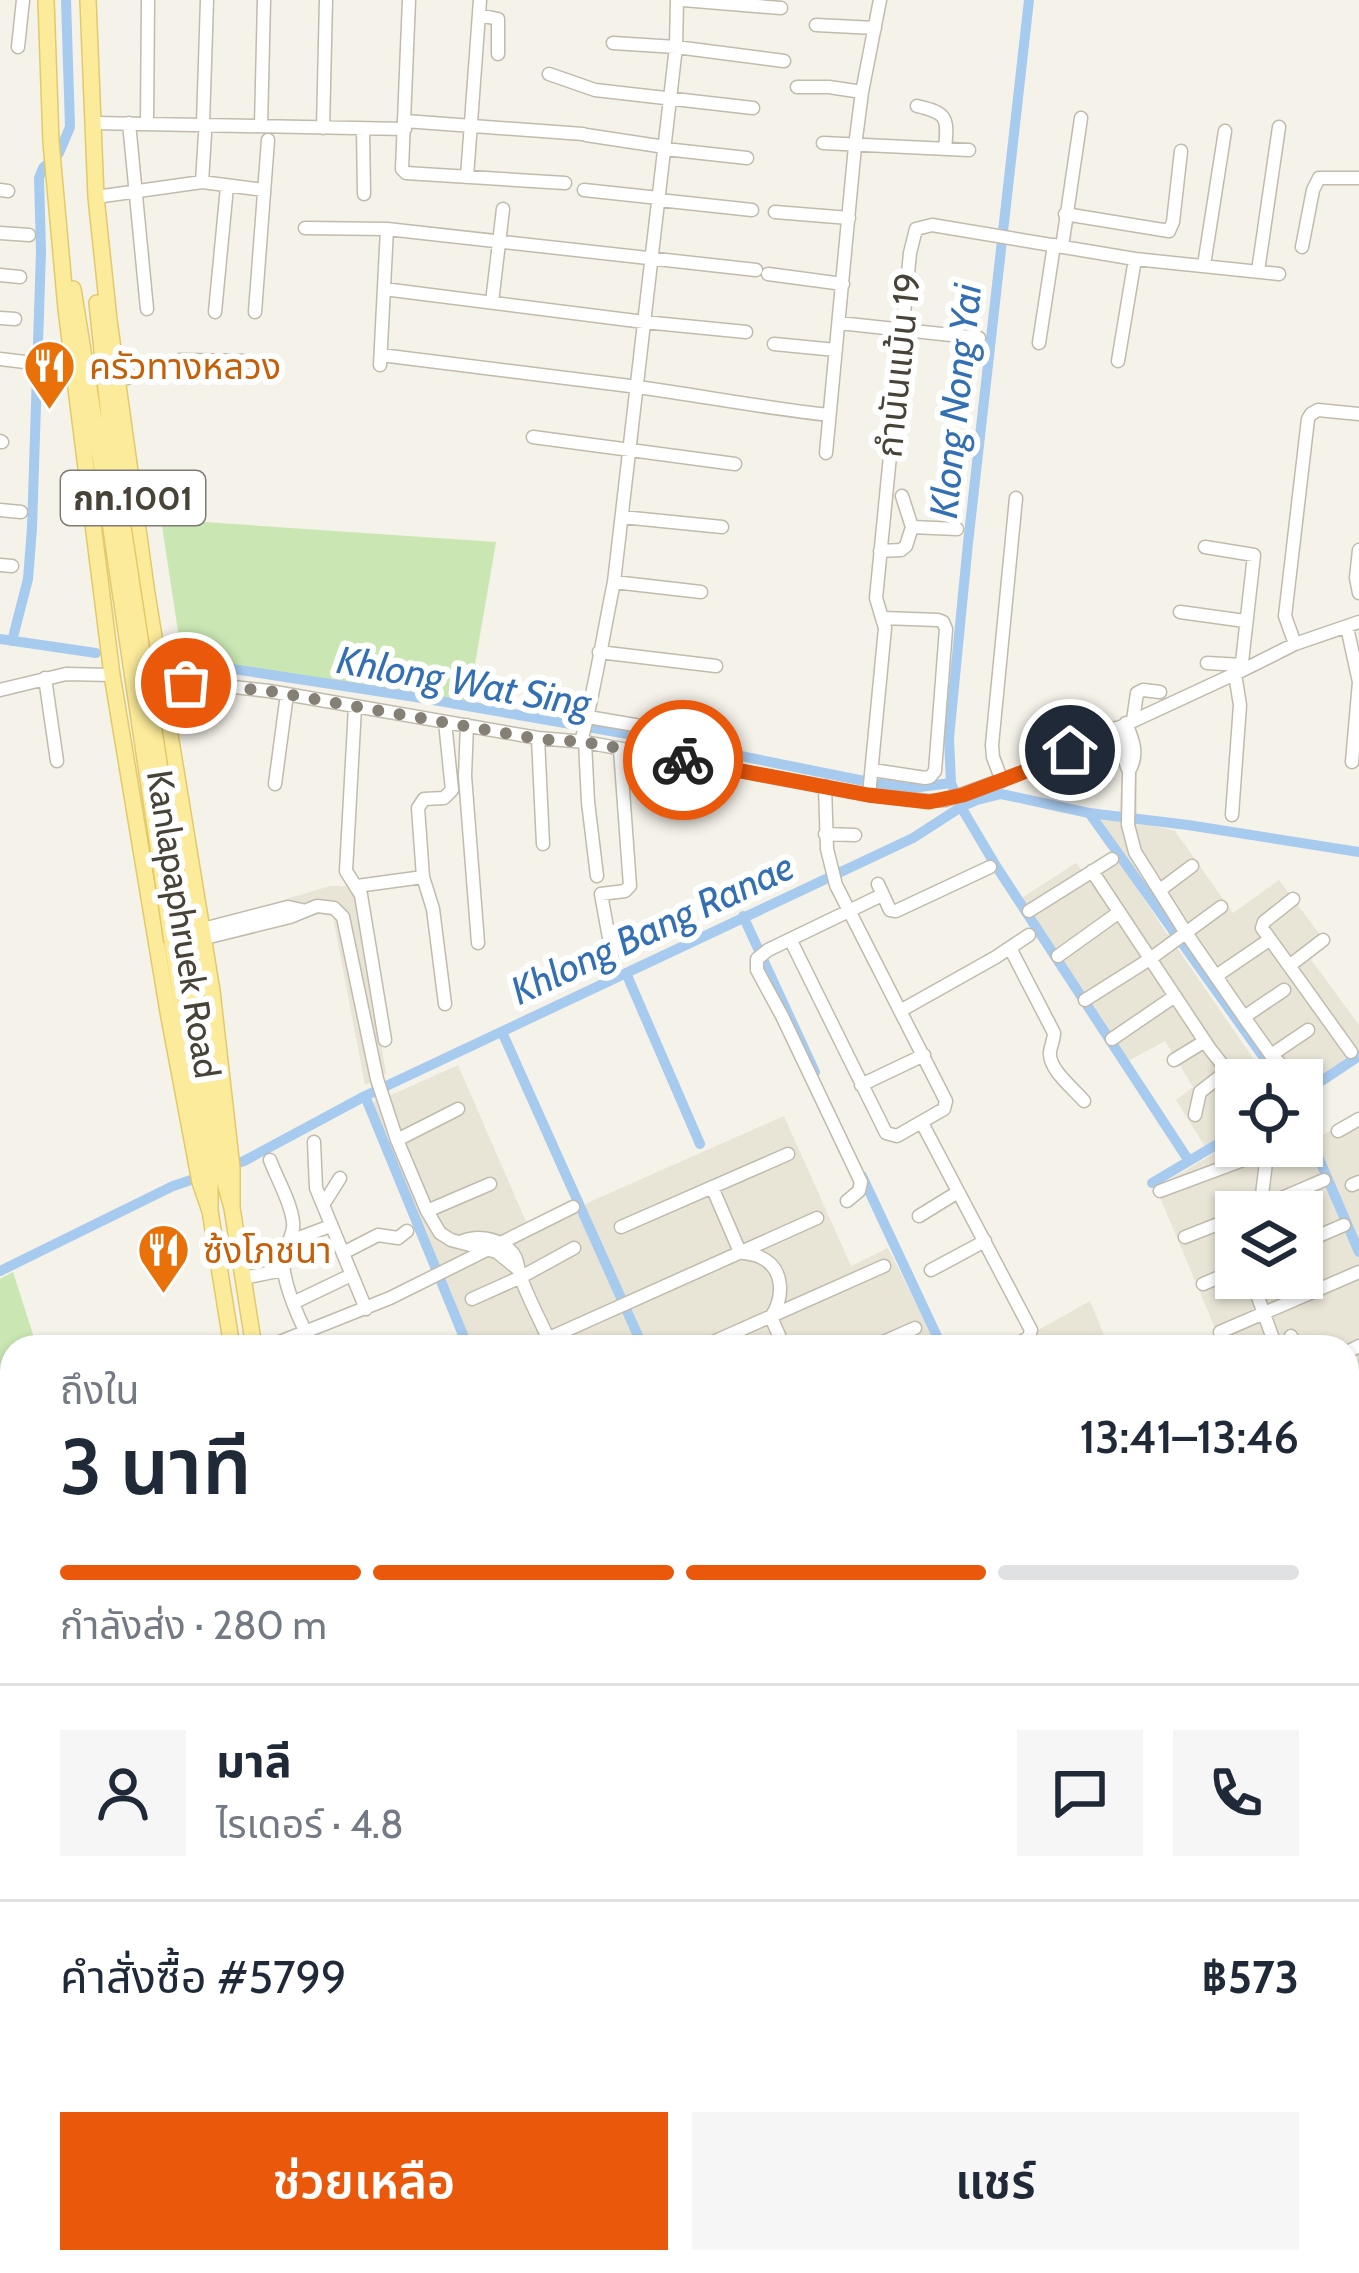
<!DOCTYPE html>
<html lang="th">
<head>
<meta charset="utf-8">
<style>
	:root { --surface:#fff; --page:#f6f6f7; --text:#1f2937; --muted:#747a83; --line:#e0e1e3; --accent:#ea580c }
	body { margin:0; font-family:Cabin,"Noto Sans Thai",sans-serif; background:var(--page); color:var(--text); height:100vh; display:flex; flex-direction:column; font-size:45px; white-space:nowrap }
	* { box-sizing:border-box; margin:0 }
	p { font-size:39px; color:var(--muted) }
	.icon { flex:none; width:66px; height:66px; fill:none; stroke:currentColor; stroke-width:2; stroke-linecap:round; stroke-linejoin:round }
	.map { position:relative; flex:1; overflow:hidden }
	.sheet { position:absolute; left:0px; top:1335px; width:1359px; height:939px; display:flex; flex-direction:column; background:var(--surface); border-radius:36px 36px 0 0; box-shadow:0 3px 9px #0004 }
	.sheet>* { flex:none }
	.tools { position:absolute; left:1215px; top:1059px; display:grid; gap:24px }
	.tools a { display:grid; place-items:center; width:108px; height:108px; border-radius:0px; background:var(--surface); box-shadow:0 3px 9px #0004; font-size:60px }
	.pin { position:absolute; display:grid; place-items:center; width:102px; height:102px; color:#fff; margin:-51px; border:6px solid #fff; border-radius:50%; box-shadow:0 3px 12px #0007 }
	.courier { position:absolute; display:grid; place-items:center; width:120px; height:120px; margin:-60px; border:9px solid #ea580c; border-radius:50%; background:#fff; color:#222; box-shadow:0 3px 15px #0007 }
	.summary em { font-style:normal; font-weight:600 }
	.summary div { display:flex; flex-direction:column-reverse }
	.summary { display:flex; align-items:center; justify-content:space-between; height:204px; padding:0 60px }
	h1 { font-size:78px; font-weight:600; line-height:90px }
	.bar { display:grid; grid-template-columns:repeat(4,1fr); gap:18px 12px; align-content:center; height:144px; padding:0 60px }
	.bar i { height:15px; border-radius:9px; background:var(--line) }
	.bar .on { background:var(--accent) }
	.bar p { grid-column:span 4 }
	.line { display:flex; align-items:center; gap:30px; padding:0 60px; border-top:3px solid var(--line) }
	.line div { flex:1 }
	.round { display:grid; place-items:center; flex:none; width:126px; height:126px; border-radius:0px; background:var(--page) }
	.primary-button { display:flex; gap:24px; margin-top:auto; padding:24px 60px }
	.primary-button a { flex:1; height:138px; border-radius:0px; background:var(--accent); color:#fff; font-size:48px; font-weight:600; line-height:138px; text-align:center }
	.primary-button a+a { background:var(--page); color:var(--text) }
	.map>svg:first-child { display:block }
	.residential { fill:#e8e5d7; fill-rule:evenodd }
	.commercial { fill:#f5ebd5 }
	.green { fill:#cae7b3 }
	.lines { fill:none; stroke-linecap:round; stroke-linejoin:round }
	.canal { stroke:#a7caef; stroke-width:10 }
	.minor-casing { stroke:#c0bbac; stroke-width:15 }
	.major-casing { stroke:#e2ca6a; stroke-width:18 }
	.minor { stroke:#fff; stroke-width:12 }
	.major { stroke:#fceb9a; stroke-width:15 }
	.major-bridge-casing { stroke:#e2ca6a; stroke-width:18; stroke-linecap:butt }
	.major-bridge { stroke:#fceb9a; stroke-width:15 }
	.done { stroke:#848076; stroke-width:12; stroke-dasharray:0 21.6 }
	.route { stroke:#ea580c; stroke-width:15 }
	.labels { text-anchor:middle; stroke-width:12; stroke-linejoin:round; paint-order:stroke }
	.shield { fill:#fff; stroke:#7f7b74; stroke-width:3 }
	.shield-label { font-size:33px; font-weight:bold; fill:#484338 }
	.street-label { font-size:36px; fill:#484338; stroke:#fff }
	.food-label { font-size:36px; fill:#c56008; stroke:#fff; text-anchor:start }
	.water-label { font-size:39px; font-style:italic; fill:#326fb3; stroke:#fff }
</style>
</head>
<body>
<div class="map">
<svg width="1359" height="2273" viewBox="0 0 1359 2273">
	<rect width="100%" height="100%" fill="#f4f2e9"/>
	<path class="residential" d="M1135 726 1142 761 1137 771V822L1175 831 1233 913 1279 880 1327 944 1310 958 1359 1025V1052L1302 1090V1080H1274L1181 941 1175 945 1268 1080H1236V1133L1207 1150 1176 1100 1193 1087 1165 1041 1128 1061 1020 899 1076 863 1086 875 1116 856 1167 934 1175 930 1099 817 1119 819 1124 742 1120 734Z
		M330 886H346L355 891 386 1073 382 1076 389 1096 458 1065 531 1233 594 1200 784 1116 851 1266 888 1248 938 1347H473L371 1104 375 1101 370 1083 365 1085 333 917 321 914 288 921 220 919Z
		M1359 1112V1249L1315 1140Z
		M1302 1132 1359 1255V1775L1354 1779 1359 1788V2004L1347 2011V1347H1223L1156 1188 1236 1140V1146H1302ZM1236 1212H1302V1278H1236Z
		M1090 1301 1109 1347H1008Z
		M0 1516 12 1550V1878L0 1883Z
		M12 2222V2262H34L38 2273H0V2225Z
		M848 2262H995L999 2273H852Z"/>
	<path class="commercial" d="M217 2262H358L359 2273H219Z"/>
	<path class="green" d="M161 519 496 542 468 705 182 658Z
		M13 1272 37 1347H12V1370H0V1279Z
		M0 1389 12 1391V1550L0 1516Z
		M12 1877V2222L0 2225V1882Z
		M34 2262H219L221 2273H38Z"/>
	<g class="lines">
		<path class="canal" d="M1029 0 968 543 949 738 951 783 961 807 996 866 1189 1161
			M0 639 96 653
			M12 641 28 579 32 528 41 251 39 178 43 168 59 153 70 127 66 0
			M181 661 422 698 662 740 874 783 912 788 951 783
			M1090 814 1280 1080
			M743 916 815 1072
			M626 973 700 1144
			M502 1032 643 1347
			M1302 1094 1359 1056
			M365 1096 468 1347
			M1302 1119 1359 1252
			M226 1167 244 1161 365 1096 913 838 961 807 977 800 1001 794 1089 813 1188 825 1359 852
			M862 1176 942 1347
			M1152 1183 1236 1133
			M0 1271 173 1186 203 1176
			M1347 1777 1359 1769
			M1347 2137 1359 2158
			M848 2262 852 2273
			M539 2273 557 2262"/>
		<defs>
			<path id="minor" d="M409 0 402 169 406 173 565 183
				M683 0 781 8
				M479 15 498 19V54
				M816 25 875 28
				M613 43 676 47 784 61
				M18 47 23 0
				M549 74 595 90 753 108
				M797 87H829L862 92
				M917 106C948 113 948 118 945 149
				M405 121 583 134
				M94 123 405 129
				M129 123 147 309
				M147 123 148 0
				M203 124 207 0
				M261 126 264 0
				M323 128 326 0
				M363 129 364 194
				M586 135 665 147
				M823 143 969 150
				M665 149 747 158
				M467 177 480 0
				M202 182 205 134
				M0 190 8 191
				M584 190 659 198
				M96 197 202 182 264 190
				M659 200 752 210
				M775 212 849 218
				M1065 214 1169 231 1173 222 1181 151
				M305 228 387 229 756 270
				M0 233 29 235
				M1062 247 1081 118
				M1302 247 1313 190 1319 178H1359
				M1204 265 1225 131
				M1258 271 1279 127
				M768 274 843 284
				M0 275 20 277
				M384 289 644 322 746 332
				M492 302 503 209
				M215 312 227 187
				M255 312 268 140
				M0 318 15 319
				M839 323 979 338
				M1039 343 1054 245
				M774 344 836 350
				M381 355C467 366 552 376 638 387 702 396 765 408 829 415
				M0 359 33 363
				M1118 361 1135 259
				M380 365 387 229
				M117 380 164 371 173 362 179 360 252 361
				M533 437 735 464
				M0 441 2 442
				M826 453 855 146 862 92 880 0
				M0 510 21 512
				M622 517 722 527
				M912 527 957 529
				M1205 547 1254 555 1241 671
				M1359 550 1356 578 1359 593
				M880 551 901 550 906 546 912 527 902 496
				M0 565 12 566
				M614 582 701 592
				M1180 612 1245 621
				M1347 627 1359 682 1352 762
				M1295 644 1285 616 1308 419 1311 414 1318 410 1359 414
				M599 652 716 666
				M1207 663 1242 665
				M45 678 57 761
				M161 679 269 691 538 738 585 742 869 795 929 801 946 800 1021 773 1241 671 1295 644 1359 622
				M0 690 66 674 112 675
				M355 707 346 871 361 895 385 1040
				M588 717 711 738
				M1133 720 1137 693 1143 690 1160 692
				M1126 723C1133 740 1139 754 1129 771
				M467 725 465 776 478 943
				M1116 728C1126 742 1121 758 1129 771L1128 825 1135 852 1186 933 1244 1017 1271 1055 1289 1072
				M538 738 543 844
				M581 742C595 689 603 635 614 582L676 47 677 0
				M585 742 588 802 597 876
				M873 770 925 778 930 777 935 771 946 629 943 622 938 620 883 618
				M1002 781 993 757 992 745 1016 498
				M275 784 287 694
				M869 795 885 628 876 598 910 253 916 229 932 225 1135 259 1279 274
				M1232 815 1240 705 1235 674
				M825 834 855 835
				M1092 871 1210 1049 1236 1082
				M878 884 890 910 896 911 990 867
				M357 886 423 877
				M1160 890 1192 866
				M1293 899 1264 922 1262 928 1351 1052
				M1029 911 1112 859
				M203 929 288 907 302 910
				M205 938 290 917 317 906 334 908 343 917 377 1079 397 1140 427 1211 440 1233 451 1240 497 1252 519 1270
				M791 941 886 1133 897 1136 944 1109 946 1101 836 885 827 849 825 786
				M1010 948 1054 1033C1054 1039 1051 1045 1050 1052 1048 1069 1074 1089 1084 1101
				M1058 956 1118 913
				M613 960 601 894 625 891 630 886 620 749
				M1289 966 1323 940
				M1216 976 1269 940
				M1085 1000 1150 959 1221 907
				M445 1004 433 909 423 877 418 808 424 799 444 798 452 790 445 722
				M900 1011 996 957 1029 935
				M1244 1017 1284 990
				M1112 1039 1175 996
				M1271 1055 1308 1030
				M1174 1060 1205 1041
				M861 1085 924 1055
				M1195 1115 1200 1092 1227 1071
				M922 1123 1031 1330 1029 1337 1013 1347
				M1338 1131 1359 1119
				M1302 1137 1304 1136
				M397 1140 458 1109
				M314 1142 316 1188 366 1309
				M270 1160C277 1179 291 1202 293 1222 295 1236 284 1245 283 1258 282 1283 301 1325 314 1347
				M1352 1185 1359 1182
				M712 1187 740 1252C747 1254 754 1254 760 1257 785 1268 784 1298 771 1317L784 1347
				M1160 1191 1281 1146
				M847 1201 859 1191 861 1182 782 1016 757 970V959L768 950 882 895
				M323 1205 340 1178
				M1260 1210 1268 1147
				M427 1211 490 1184
				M1249 1212 1324 1180
				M919 1216 958 1192
				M621 1227 788 1154
				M1185 1237 1236 1217
				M463 1241C477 1235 496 1238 509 1249 518 1257 517 1264 520 1275 528 1299 542 1323 552 1347
				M288 1242 325 1228
				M1302 1243 1344 1225
				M343 1253 378 1235 398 1238 407 1231
				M931 1270 985 1241
				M243 1278 283 1270
				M1251 1278 1276 1347
				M1203 1284 1236 1270
				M472 1299 521 1277 574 1248
				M295 1302 345 1278
				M1220 1332 1359 1272
				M1291 1336 1296 1347
				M267 1347 390 1298 573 1207
				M361 1347 371 1343
				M529 1347 817 1218
				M702 1347 884 1266
				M872 1347 915 1328
				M1347 1352 1359 1346
				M0 1378H12
				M1347 1449 1359 1444
				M1347 1469 1359 1497
				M1347 1565 1359 1559
				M0 1634 12 1670
				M1347 1703 1359 1699
				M0 1732 12 1727
				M0 1828 12 1823
				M1347 1835 1359 1828
				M1347 1888 1359 1914
				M1347 1931 1359 1924
				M1347 1965 1359 1957
				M1356 2131 1359 2130
				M918 2262 922 2273
				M952 2273 976 2263"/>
			<path id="major" d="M46 0 51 142 66 309 112 675 168 1012 200 1182 210 1211
				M88 0 96 197 109 320 147 594 212 991 232 1168V1208
				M73 289 103 475
				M97 303 115 474
				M186 940 222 1172 232 1208 254 1347
				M172 942 210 1178V1211L232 1347
				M375 2262 376 2273
				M398 2262 399 2273"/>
		</defs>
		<use href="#minor" class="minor-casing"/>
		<use href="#major" class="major-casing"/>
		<use href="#minor" class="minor"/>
		<use href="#major" class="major"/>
		<defs>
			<path id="major-bridge" d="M115 474 186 940
				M103 475 172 942"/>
		</defs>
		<use href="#major-bridge" class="major-bridge-casing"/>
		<use href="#major-bridge" class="major-bridge"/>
	</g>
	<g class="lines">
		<path class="done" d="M186 683 269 691 538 739 585 742 683 760"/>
		<path class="route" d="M683 760 868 795 929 802 963 795 1021 773 1070 750"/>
	</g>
	<defs>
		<symbol id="restaurant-pin" viewBox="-11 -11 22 30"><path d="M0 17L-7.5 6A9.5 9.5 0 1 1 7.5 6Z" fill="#e8710a" stroke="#fff"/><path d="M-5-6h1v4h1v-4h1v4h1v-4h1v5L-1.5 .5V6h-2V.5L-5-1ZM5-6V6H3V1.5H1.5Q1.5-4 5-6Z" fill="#fff"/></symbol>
	</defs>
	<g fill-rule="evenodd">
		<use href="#restaurant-pin" x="20" y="336" width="59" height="81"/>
		<use href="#restaurant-pin" x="134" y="1220" width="59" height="81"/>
	</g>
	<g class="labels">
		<rect class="shield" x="61" y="471" width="144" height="54" rx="9"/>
		<g class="shield-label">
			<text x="133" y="510">กท.1001</text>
		</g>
		<g class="street-label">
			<text transform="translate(898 365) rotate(-84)" y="13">กำนันแม้น 19</text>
			<text transform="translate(184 924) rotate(81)" y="13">Kanlapaphruek Road</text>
		</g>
		<g class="food-label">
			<text x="89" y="379">ครัวทางหลวง</text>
			<text x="203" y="1263">ซ้งโภชนา</text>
		</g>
		<g class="water-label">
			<text transform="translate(955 401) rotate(-84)" y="14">Klong Nong Yai</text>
			<text transform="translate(464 681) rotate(10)" y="14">Khlong Wat Sing</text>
			<text transform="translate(652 928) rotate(-25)" y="14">Khlong Bang Ranae</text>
		</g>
	</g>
</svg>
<div class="tools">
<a><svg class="icon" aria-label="locate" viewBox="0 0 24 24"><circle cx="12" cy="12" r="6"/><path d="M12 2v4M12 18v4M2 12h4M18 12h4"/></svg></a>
<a><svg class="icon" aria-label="layers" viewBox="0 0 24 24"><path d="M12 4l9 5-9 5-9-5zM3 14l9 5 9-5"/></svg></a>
</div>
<div class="pin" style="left:186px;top:683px;background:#ea580c"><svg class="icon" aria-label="bag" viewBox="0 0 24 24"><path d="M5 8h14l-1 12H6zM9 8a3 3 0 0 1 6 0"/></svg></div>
<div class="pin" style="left:1070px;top:750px;background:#1f2937"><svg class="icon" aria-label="home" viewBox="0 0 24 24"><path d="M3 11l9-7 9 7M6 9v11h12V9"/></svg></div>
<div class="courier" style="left:683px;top:760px"><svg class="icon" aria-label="bike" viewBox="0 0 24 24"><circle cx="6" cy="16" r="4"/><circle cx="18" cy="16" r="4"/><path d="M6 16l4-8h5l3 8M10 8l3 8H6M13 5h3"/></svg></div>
<section class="sheet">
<div class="summary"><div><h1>3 นาที</h1><p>ถึงใน</p></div><em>13:41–13:46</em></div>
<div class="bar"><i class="on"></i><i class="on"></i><i class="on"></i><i></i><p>กำลังส่ง · 280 m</p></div>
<div class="line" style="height:216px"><a class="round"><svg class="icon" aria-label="person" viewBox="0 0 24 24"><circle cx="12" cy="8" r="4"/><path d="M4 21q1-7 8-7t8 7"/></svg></a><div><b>มาลี</b><p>ไรเดอร์ · 4.8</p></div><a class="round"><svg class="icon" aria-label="chat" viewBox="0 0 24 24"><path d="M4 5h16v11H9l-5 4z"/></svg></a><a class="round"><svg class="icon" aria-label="phone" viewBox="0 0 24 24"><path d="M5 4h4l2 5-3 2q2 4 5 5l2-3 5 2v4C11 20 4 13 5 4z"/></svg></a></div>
<div class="line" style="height:156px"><div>คำสั่งซื้อ #5799</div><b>฿573</b></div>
<div class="primary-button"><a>ช่วยเหลือ</a><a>แชร์</a></div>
</section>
</div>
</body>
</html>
